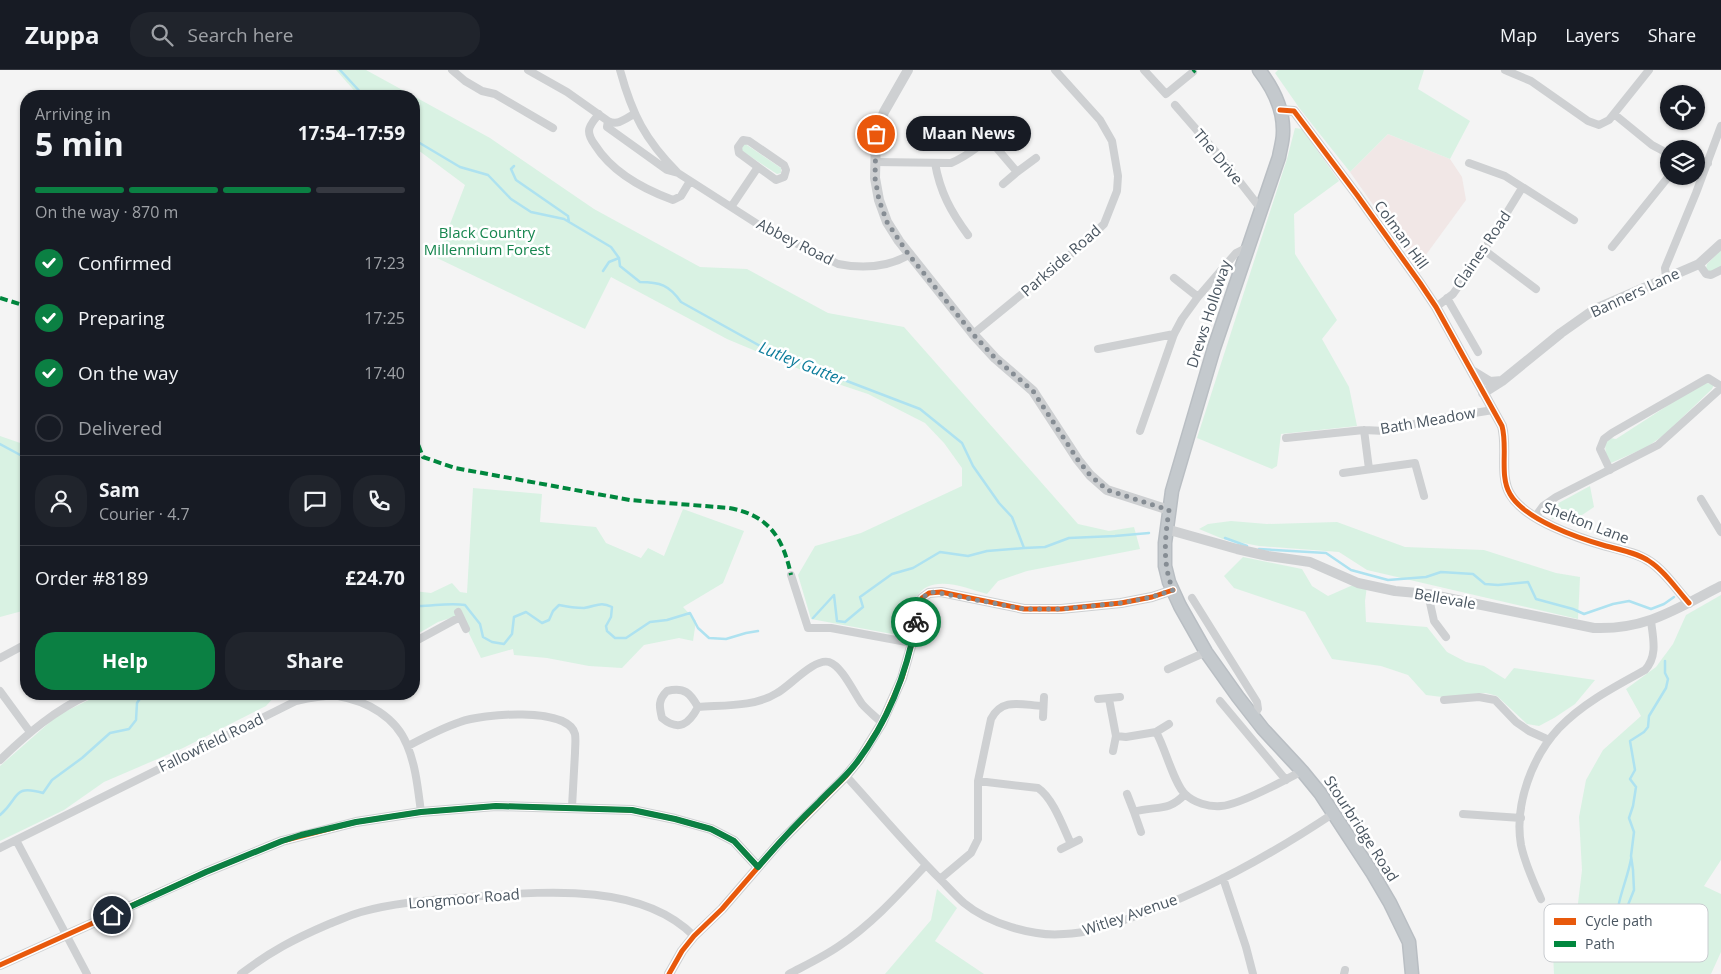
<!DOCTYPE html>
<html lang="en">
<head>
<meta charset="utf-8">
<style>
	:root { --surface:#171b24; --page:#20242c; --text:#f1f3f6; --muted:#9ea1a6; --line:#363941; --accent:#0b8043 }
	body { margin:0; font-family:"Open Sans",sans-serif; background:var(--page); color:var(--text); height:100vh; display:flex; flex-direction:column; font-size:19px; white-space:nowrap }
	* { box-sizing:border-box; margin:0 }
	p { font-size:16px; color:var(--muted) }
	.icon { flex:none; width:28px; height:28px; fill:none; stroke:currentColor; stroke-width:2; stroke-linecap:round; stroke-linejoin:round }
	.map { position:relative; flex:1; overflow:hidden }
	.sheet { position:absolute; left:20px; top:20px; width:400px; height:610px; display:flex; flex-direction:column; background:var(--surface); border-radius:20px; box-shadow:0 1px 4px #0004 }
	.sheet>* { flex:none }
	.controls { position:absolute; left:1660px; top:15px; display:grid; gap:10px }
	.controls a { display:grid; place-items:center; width:45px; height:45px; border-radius:50%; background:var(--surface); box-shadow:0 1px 4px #0004; font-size:25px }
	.pin { position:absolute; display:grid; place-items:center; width:42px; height:42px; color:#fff; margin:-21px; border:2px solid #fff; border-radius:50%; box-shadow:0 1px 5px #0007 }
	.courier { position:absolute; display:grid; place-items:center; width:50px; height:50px; margin:-25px; border:4px solid #0b8043; border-radius:50%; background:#fff; color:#222; box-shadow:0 1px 6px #0007 }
	.bubble { position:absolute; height:35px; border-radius:18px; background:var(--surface); box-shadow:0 1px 4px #0004; font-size:16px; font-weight:700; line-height:35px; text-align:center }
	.summary em { font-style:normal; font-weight:700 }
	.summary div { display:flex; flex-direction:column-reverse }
	.summary { display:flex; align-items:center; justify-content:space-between; height:85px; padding:0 15px }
	h1 { font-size:32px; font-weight:700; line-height:38px }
	.bar { display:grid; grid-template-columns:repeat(4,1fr); gap:8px 5px; align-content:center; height:60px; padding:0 15px }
	.bar i { height:6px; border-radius:4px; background:var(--line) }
	.bar .selected { background:var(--accent) }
	.bar p { grid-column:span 4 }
	.line { display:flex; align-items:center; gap:12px; padding:0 15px; border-top:1px solid var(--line) }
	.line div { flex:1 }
	.round { display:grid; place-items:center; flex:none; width:52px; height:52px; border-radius:20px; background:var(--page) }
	ol { padding:0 15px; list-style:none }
	li { display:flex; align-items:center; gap:15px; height:55px }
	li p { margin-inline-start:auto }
	li .icon { padding:5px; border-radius:50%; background:var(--accent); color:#fff; stroke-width:4 }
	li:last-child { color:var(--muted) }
	li i { width:28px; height:28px; border:2px solid var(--line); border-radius:50% }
	.button { display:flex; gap:10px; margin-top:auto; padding:10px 15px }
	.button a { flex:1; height:58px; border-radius:20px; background:var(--accent); color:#fff; font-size:20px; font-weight:700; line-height:58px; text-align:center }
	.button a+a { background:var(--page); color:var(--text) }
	header { display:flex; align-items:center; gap:30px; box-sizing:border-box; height:70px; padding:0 25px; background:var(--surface); border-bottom:1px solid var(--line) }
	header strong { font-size:24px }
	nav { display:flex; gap:28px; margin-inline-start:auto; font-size:18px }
	.search { width:350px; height:45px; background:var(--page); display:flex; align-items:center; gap:12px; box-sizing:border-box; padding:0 18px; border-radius:20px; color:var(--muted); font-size:19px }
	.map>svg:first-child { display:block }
	.medical { fill:#f1e7e6 }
	.green { fill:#d9f2e3 }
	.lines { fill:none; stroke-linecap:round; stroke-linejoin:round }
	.stream { stroke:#aee2f0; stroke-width:2.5 }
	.trunk-casing { stroke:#b9bec3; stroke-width:15 }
	.minor { stroke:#ced0d2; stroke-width:8 }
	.tertiary { stroke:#ced0d2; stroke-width:10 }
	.trunk { stroke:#c4c9cd; stroke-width:12 }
	.quiet { stroke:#00873e; stroke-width:4; stroke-dasharray:8 4; stroke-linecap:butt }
	.cycleway-casing { stroke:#fff; stroke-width:8 }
	.cycleway { stroke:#e8590c; stroke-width:5 }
	.done { stroke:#868d94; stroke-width:5; stroke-dasharray:0 9 }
	.route { stroke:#0b8043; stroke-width:6 }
	.labels { text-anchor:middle; stroke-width:5; stroke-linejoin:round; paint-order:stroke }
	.street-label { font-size:15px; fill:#4a5661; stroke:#fff }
	.park-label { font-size:15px; fill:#17864f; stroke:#fff }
	.water-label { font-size:16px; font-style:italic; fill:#0c7c9b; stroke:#fff }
	.key { fill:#fff; stroke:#c9ccd0; stroke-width:1 }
	.key-label { font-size:14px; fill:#4a5661 }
</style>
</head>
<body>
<header>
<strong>Zuppa</strong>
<div class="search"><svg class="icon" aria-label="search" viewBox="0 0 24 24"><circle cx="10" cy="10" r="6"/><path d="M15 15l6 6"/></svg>Search here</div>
<nav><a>Map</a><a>Layers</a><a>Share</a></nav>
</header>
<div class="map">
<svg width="1721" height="904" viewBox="0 0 1721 904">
	<rect width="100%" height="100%" fill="#f4f4f4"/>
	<path class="medical" d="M1388 64 1450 89 1462 107 1466 130 1417 197 1350 102Z"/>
	<path class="green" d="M336 0H366L490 68 594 139 700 197 747 199 828 243 904 257 1078 454 1109 461 1134 457 1140 479 1027 501 998 511 987 524C965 518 930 502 915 529 909 539 907 554 903 566L811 549 798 505 815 476 861 463 962 416V398L944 373 925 353 868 324 823 309 727 269 611 207 585 259 437 188 465 115 414 77V26H359Z
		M1278 0H1424L1418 19 1470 51 1450 89 1388 64 1350 102 1300 39 1275 3Z
		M1295 58 1302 59 1339 111 1294 144 1295 184 1337 250 1322 269 1349 317 1357 356 1281 364 1277 396 1272 399 1197 368 1287 89Z
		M744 73 781 98V103L777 104 742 81 741 77Z
		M1721 180V196L1718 199 1709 202 1706 199 1707 194Z
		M1704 312 1714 315 1712 319 1664 365 1647 377 1611 393 1606 387 1605 374 1610 368 1616 369Z
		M0 366 26 375V540L0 547Z
		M1590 416 1594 437 1582 445 1552 449 1549 442 1553 436Z
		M473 418 542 424 540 452 596 457 606 473 641 488 648 478 664 486 683 439 744 461 723 513 683 537 696 551 693 571 679 568 644 575 622 598 589 596 547 588 514 585 513 579 481 588 460 545 438 552 414 566V521L431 523 452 513 460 522 467 523Z
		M1231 451 1267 454 1337 452 1405 477 1484 480 1556 503 1580 507 1578 549 1367 500 1339 482 1259 476 1223 469 1199 459 1208 454Z
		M1243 487 1302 499 1312 516 1328 526 1353 515 1367 516 1365 531 1366 552 1427 557 1447 582 1466 592 1484 596 1505 609 1514 598 1595 610 1575 634 1554 648 1539 656 1527 654 1497 626 1486 623 1442 627 1426 625 1408 605 1381 596 1332 589 1305 542 1234 518 1224 506Z
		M1721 525V790L1704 816 1721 824V882L1711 904H1554L1552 862 1575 858 1582 800 1579 747 1586 710 1603 680 1641 646 1626 619 1656 597 1673 574 1686 545Z
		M101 624H277L266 636 183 678 104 712 64 740 0 771V696L58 645Z
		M937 819 957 838 935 871 984 904H885L931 850Z"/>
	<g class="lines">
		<path class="stream" d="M340 0 364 26
			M414 71 418 72 460 97 488 105 511 129 531 142 564 149 611 177 619 188 620 196 640 212C660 212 669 215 681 232L771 282 920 339 962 373 973 396 999 433 1012 447 1024 478 1045 477 1069 468 1115 466 1149 463
			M514 96 511 99 516 110 568 146 569 152
			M603 201 609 192 619 188
			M0 374 24 387 26 396
			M1225 468 1247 476
			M1259 479 1326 483 1351 500 1388 510 1426 507 1441 502 1473 504 1485 514 1498 515 1528 512 1536 529 1573 539 1584 544 1613 534 1629 531 1651 539 1664 534 1674 527
			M414 536C431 537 447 532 465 535L480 554 483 567 492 572 504 574 512 564 514 547 526 542 542 553 549 550 553 541 559 535C568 537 576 538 584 538 597 536 600 531 612 537L611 547 606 556 607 561 615 568H626L650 552 667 550 690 543 698 558 709 568 726 569 746 563 758 561
			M813 548 834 525 837 551 845 552 863 537 860 527 892 504 913 498 940 482 968 486 987 481 1024 478
			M0 745C20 728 12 714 43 723L52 710 82 688 110 663 129 659 136 650 137 633 143 624
			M1626 840 1634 820 1633 800 1631 786 1634 762 1629 748 1633 736 1636 717 1630 709 1635 700 1630 671 1644 662 1648 657 1649 646 1666 618 1668 609 1665 603V591
			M1576 852 1585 848 1598 847 1618 838C1621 821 1628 806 1631 789"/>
		<defs>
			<path id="trunk" d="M1259 0C1273 18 1284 40 1283 63 1283 71 1280 80 1279 87L1214 278 1172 421 1165 473V496L1169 512 1180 536 1206 582 1238 627 1263 659 1302 701 1320 723 1373 804 1390 833 1409 872 1412 904"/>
		</defs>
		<use href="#trunk" class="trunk-casing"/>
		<path class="minor" d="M452 0 465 11 482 21 495 24 553 58
			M528 0 567 22 608 51 607 57 667 100 678 103 759 155 838 194C863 199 886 198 909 185
			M620 0C632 44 645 70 678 103
			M1144 0 1166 24 1193 2
			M1505 0 1531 11 1588 51 1599 55 1609 50 1649 0
			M1175 35 1222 89 1261 139
			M599 44C595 49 589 55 589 61 589 66 592 71 595 75 612 102 643 119 673 130L681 126 690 111
			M1614 44 1652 75 1669 84
			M608 51C618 56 625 49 634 44
			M989 69 1017 102 1003 114
			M875 92 951 93C972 84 990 68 1006 52
			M935 93C940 122 951 142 968 165
			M1469 93 1505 106 1574 150
			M1696 94 1708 93
			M1017 102 1036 88
			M731 137 758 97 739 83 738 77 743 70 749 71 784 95 786 100 784 107 776 110 758 97
			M1612 177 1669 106
			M1484 180 1536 219
			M1699 194 1706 204 1711 205 1721 200
			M1174 208 1198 227
			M1666 208 1665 198 1696 123 1721 56
			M1447 228 1478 282
			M1436 237 1453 224 1484 180 1522 118
			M973 264 1082 175 1104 154 1117 121 1118 106 1112 71 1100 50 1055 0
			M1098 279 1174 264
			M1364 360 1369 399
			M1140 361 1174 264 1182 249 1198 227 1236 183 1248 177
			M1286 368 1364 360 1385 361 1431 350 1493 340
			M1610 400 1600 379 1604 369 1612 363 1708 308 1721 316
			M1343 403 1415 393 1424 426
			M1701 429 1721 462
			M1535 447 1543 436 1556 427 1658 375 1721 318
			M791 505 808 558H831L912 573
			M1428 524 1434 551 1446 567
			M1192 528 1257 632 1258 639 1253 647
			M458 542 466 559
			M414 572 460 547
			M0 588 26 574
			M1168 599 1206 582
			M0 621 30 662
			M1098 629 1120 627
			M1109 629 1116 666 1126 667 1156 662C1165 677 1174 714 1185 724 1194 733 1209 737 1221 736 1240 735 1285 710 1302 701
			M1444 630 1479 627 1495 630 1516 652 1529 661 1549 670
			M1220 631 1286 710
			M698 637C690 623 685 617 667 621 658 630 659 636 662 648 679 662 689 654 698 637 723 635 755 637 777 623 790 616 814 588 829 592 842 596 854 623 862 634 868 641 875 646 882 653
			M1043 647 1044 627
			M1156 662 1169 654
			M408 676C425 667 442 658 460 652 481 644 568 636 575 664 576 670 575 677 575 683 574 701 573 719 572 737
			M1113 681 1116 666
			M0 690C28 663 55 640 90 624
			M846 706C877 740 907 776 940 809 948 817 956 826 964 833 988 853 1033 867 1064 864 1088 863 1110 855 1133 847 1205 822 1271 785 1334 743
			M978 711 1038 718C1053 728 1063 757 1071 774
			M1127 724 1134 742C1155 735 1168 743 1185 724
			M1134 742 1141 762
			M1463 744 1521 748
			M16 770 87 904
			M0 778 296 631C310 628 325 625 338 626 367 631 396 647 407 675 416 696 418 720 421 742
			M1061 779 1079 770
			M1223 808 1246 877 1253 904
			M940 809 971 783 978 769V711L991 649C1002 627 1022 635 1043 636
			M1541 829C1533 811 1525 794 1521 775 1514 735 1532 687 1559 658 1583 633 1614 617 1645 600 1658 586 1653 568 1651 551
			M241 904C271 881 294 869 329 854 340 850 350 845 361 842 396 832 434 830 470 827 540 822 640 811 694 866
			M789 904C806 895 823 887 839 876 872 854 899 824 926 795
			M1344 904 1345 900"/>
		<path class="tertiary" d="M908 0 884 42 876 64 875 108 879 130 887 152 899 171 973 264 995 288 1033 321 1078 390 1090 405 1107 420 1169 440
			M1280 40 1294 41 1357 125 1420 213 1436 237 1502 356C1508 377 1499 406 1510 424 1525 450 1578 468 1606 476 1621 480 1637 483 1649 491 1665 501 1677 520 1689 533
			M1472 301 1490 312 1502 311
			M1483 323 1502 311 1561 263 1595 239 1699 194 1721 174
			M1166 459 1237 479 1268 486 1310 492 1358 513 1395 521 1428 524 1594 558C1646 560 1676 539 1721 516
			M0 895 206 802 282 771 356 752 421 742 496 736 632 740 675 749 711 759 734 771 758 797
			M669 904 682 881 694 866 722 839 779 773 846 706 859 690 882 653 902 608 912 573 922 528 929 523 941 522 1024 539H1061L1121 533 1152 527 1173 520"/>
		<use href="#trunk" class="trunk"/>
		<path class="quiet" d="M1193 2 1195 0
			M0 228 26 236
			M414 364 423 387 455 398 630 430 729 438C769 445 783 468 791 505"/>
		<defs>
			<path id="cycleway" d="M1280 40 1294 41 1357 125 1420 213 1436 237 1502 356C1508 377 1499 406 1510 424 1525 450 1578 468 1606 476 1621 480 1637 483 1649 491 1665 501 1677 520 1689 533
				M0 895 206 802 282 771 356 752 421 742 496 736 632 740 675 749 711 759 734 771 758 797
				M669 904 682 881 694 866 722 839 779 773 846 706 859 690 882 653 902 608 912 573 922 528 929 523 941 522 1024 539H1061L1121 533 1152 527 1173 520"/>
		</defs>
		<use href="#cycleway" class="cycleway-casing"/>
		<use href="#cycleway" class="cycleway"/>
	</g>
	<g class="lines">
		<path class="done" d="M876 64 875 108 879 130 887 152 909 185 973 264 995 288 1033 321 1078 390 1090 405 1107 420 1169 440C1165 468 1162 493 1173 520L1152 527 1121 533 1061 539H1024L934 522 929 523 922 528 916 552"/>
		<path class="route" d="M112 845 206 802 282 771 301 765 356 752 421 742 496 736 632 740 675 749 711 759 734 771 758 797C777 775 797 753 818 733 831 719 846 707 857 692 888 651 907 602 916 552"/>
	</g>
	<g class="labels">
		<g class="street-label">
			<text transform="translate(1218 87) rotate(50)" y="5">The Drive</text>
			<text transform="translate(1401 165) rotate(54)" y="5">Colman Hill</text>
			<text transform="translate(795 172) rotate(27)" y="5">Abbey Road</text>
			<text transform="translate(1482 180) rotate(-56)" y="5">Claines Road</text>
			<text transform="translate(1061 191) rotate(-41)" y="5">Parkside Road</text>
			<text transform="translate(1635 223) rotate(-25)" y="5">Banners Lane</text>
			<text transform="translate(1209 244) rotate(-72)" y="5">Drews Holloway</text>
			<text transform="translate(1428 351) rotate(-10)" y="5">Bath Meadow</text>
			<text transform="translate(1586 453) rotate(21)" y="5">Shelton Lane</text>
			<text transform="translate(1445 529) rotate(10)" y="5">Bellevale</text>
			<text transform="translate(211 673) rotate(-26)" y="5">Fallowfield Road</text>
			<text transform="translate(1361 759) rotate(57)" y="5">Stourbridge Road</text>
			<text transform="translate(464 829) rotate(-5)" y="5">Longmoor Road</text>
			<text transform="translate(1130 845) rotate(-19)" y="5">Witley Avenue</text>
		</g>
		<g class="park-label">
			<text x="487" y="168">Black Country<tspan x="487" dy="17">Millennium Forest</tspan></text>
		</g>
		<g class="water-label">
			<text transform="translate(802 293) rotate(22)" y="6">Lutley Gutter</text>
		</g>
	</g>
	<rect x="1544" y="834" width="164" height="58" rx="8" class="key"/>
	<rect x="1554" y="848" width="22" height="7" fill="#e8590c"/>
	<rect x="1554" y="871" width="22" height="6" fill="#00873e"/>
	<g class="key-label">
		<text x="1585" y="856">Cycle path</text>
		<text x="1585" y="879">Path</text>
	</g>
</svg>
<div class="controls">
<a><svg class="icon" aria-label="locate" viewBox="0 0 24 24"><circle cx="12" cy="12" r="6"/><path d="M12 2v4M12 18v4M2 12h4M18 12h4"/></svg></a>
<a><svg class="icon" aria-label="layers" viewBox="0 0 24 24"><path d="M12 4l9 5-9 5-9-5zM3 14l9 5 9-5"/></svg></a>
</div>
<div class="pin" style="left:876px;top:64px;background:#ea580c"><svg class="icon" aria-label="bag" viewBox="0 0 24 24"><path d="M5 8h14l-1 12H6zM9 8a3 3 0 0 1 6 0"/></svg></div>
<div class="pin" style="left:112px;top:845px;background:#1f2937"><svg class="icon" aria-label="home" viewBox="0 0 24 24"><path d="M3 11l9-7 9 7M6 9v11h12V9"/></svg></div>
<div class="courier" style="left:916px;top:552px"><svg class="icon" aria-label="bike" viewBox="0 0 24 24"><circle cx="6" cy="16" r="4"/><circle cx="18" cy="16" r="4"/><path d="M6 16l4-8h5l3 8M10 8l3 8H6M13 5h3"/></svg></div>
<div class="bubble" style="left:906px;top:46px;width:125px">Maan News</div>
<section class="sheet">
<div class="summary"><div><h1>5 min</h1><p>Arriving in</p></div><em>17:54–17:59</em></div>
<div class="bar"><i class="selected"></i><i class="selected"></i><i class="selected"></i><i></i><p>On the way · 870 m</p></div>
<ol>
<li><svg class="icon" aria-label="check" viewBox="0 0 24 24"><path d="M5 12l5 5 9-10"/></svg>Confirmed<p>17:23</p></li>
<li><svg class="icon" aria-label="check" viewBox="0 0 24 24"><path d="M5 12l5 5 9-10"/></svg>Preparing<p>17:25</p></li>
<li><svg class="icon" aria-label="check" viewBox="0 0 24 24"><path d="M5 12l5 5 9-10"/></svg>On the way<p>17:40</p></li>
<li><i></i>Delivered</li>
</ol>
<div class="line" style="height:90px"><a class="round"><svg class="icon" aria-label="person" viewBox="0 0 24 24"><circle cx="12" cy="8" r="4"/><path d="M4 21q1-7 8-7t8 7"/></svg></a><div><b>Sam</b><p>Courier · 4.7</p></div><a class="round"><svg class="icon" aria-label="chat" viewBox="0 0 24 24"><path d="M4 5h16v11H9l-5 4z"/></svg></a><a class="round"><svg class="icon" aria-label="phone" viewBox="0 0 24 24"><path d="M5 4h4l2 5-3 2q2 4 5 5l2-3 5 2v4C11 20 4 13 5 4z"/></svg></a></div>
<div class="line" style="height:65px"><div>Order #8189</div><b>£24.70</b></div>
<div class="button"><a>Help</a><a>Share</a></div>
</section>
</div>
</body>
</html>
